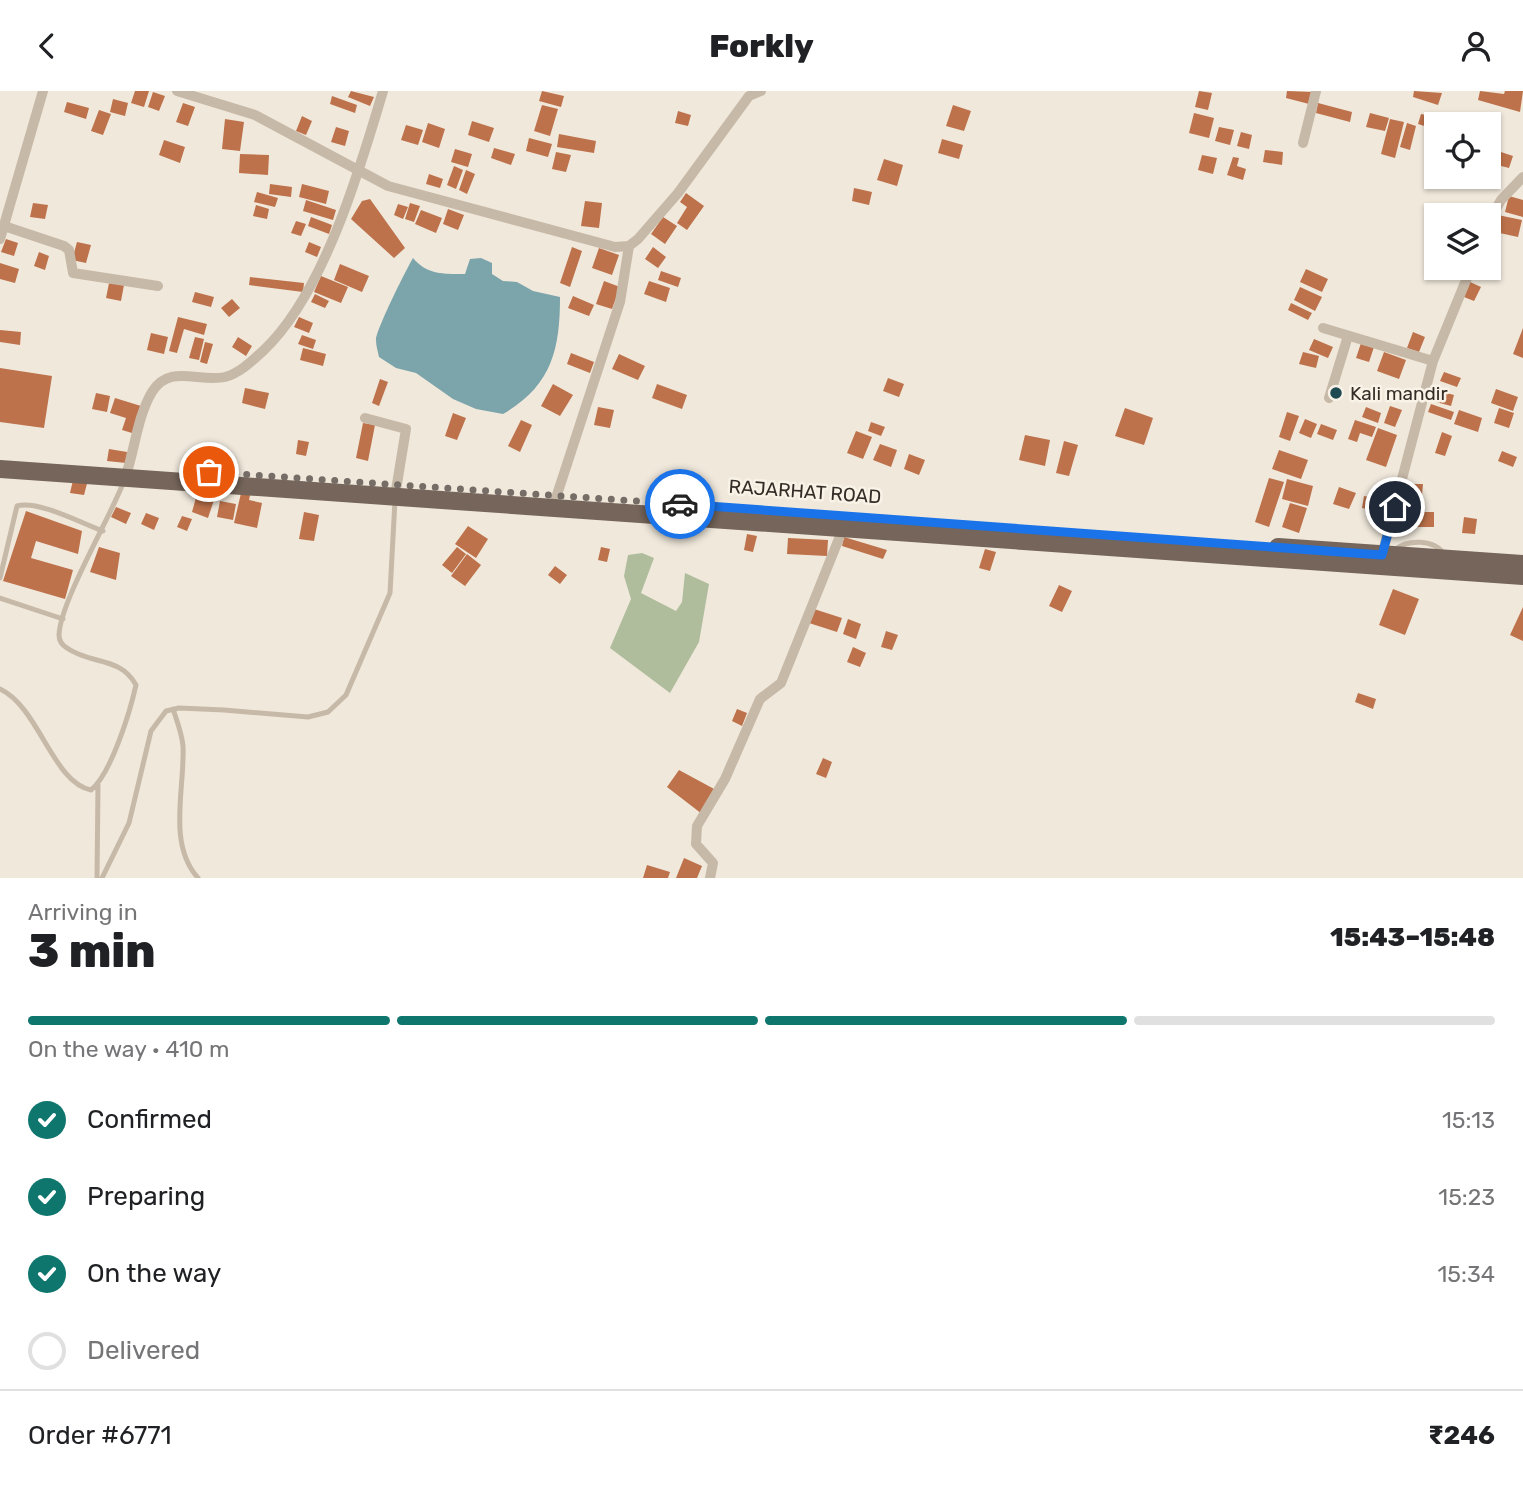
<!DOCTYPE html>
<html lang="en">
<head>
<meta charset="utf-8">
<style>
	:root { --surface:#fff; --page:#f6f6f6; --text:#202124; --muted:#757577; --line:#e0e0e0; --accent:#0f766e }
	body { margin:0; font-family:Rubik,sans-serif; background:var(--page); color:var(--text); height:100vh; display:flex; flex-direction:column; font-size:26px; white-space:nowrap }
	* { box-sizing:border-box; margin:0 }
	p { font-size:23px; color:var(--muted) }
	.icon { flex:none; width:38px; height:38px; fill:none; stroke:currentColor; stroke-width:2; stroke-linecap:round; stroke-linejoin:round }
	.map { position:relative; height:787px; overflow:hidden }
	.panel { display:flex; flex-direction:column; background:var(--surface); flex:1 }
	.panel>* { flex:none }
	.fabs { position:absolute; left:1424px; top:21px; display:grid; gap:14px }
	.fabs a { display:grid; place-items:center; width:77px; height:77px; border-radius:0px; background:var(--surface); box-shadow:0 2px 5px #0004; font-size:35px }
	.pin { position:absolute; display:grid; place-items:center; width:60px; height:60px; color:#fff; margin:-30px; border:4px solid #fff; border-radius:50%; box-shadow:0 2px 7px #0007 }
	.courier { position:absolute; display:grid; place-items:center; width:70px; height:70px; margin:-35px; border:5px solid #1a73e8; border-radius:50%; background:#fff; color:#222; box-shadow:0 2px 9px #0007 }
	.headline em { font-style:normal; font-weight:800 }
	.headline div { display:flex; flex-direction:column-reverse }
	.headline { display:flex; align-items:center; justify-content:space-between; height:119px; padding:0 28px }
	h1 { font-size:46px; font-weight:800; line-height:52px }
	.bar { display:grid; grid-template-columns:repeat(4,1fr); gap:10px 7px; align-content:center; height:84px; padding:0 28px }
	.bar i { height:9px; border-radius:5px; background:var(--line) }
	.bar .on { background:var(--accent) }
	.bar p { grid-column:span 4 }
	.line { display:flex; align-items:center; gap:18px; padding:0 28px; border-top:2px solid var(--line) }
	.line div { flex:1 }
	ol { padding:0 28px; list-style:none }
	li { display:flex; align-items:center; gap:21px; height:77px }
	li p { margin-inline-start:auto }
	li .icon { padding:7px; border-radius:50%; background:var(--accent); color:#fff; stroke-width:4 }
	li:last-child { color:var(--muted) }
	li i { width:38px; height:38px; border:4px solid var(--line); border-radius:50% }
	header { display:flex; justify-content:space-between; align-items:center; height:91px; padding:0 28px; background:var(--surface); font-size:32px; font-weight:800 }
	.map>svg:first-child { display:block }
	.green { fill:#afbd9c }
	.water { fill:#7ca4ab }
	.building { fill:#bd724b }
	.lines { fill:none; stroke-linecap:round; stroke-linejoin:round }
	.lane { stroke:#c7b9a8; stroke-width:5 }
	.street { stroke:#c7b9a8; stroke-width:10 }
	.primary { stroke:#75655a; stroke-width:18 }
	.done { stroke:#766e66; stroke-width:7; stroke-dasharray:0 12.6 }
	.route { stroke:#1a73e8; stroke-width:9 }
	.poi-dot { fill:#204a52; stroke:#f8f2e7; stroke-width:2.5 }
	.labels { text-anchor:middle; stroke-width:5; stroke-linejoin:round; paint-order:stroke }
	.poi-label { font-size:19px; fill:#342d27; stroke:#f8f2e7; text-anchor:start }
	.street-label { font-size:19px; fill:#342d27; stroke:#f8f2e7 }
</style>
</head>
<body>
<header><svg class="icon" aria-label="back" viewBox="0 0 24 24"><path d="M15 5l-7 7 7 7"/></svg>Forkly<svg class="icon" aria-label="person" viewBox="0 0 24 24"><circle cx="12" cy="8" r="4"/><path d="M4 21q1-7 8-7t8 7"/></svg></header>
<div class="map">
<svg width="1523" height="787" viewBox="0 0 1523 787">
	<rect width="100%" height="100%" fill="#f0e8db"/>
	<path class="green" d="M642 462 654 467 641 502 676 520 682 511 685 482 709 493 699 551 670 602 610 557 631 508 624 485 628 464Z"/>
	<path class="water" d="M413 167C427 184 444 183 465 183L470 168 481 167 492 172V183L503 190 517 191 533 200 560 206C560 260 551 295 503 323L476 318 453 308 416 282 396 277 379 266C378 261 376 255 376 249 376 239 406 179 413 167Z"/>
	<path class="building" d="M135 0H149L144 16 131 12Z
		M351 0 374 6 370 15 348 6Z
		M542 0 564 5 561 16 539 10Z
		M1199 0 1212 2 1208 19 1195 16Z
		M1287 0 1313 1 1309 13 1286 7Z
		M1414 0 1442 2 1438 14 1413 6Z
		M1480 0 1504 3 1505 0H1523L1520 21 1478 9Z
		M153 1 165 5 159 20 148 16Z
		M332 5 357 14 355 22 330 13Z
		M113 8 128 12 125 25 110 21Z
		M67 11 89 17 86 28 64 21Z
		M183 12 195 16 188 35 176 31Z
		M1318 12 1352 21 1350 31 1316 22Z
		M542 14 558 18 550 45 534 40Z
		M953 14 971 20 964 40 946 35Z
		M99 19 111 23 103 44 91 40Z
		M678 20 691 24 688 35 675 32Z
		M1194 22 1214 27 1209 47 1189 42Z
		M1370 22 1389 27 1385 40 1366 36Z
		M1421 23 1434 26 1431 37 1418 33Z
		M302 25 312 30 306 44 296 40Z
		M225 28 244 31 240 60 222 58Z
		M1390 28 1404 31 1395 67 1381 63Z
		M472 30 494 37 489 51 468 44Z
		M428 32 445 38 439 57 422 51Z
		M1407 32 1416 35 1410 59 1400 56Z
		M406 34 423 39 418 54 401 49Z
		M336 36 349 40 345 55 331 51Z
		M1219 36 1234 39 1230 54 1215 50Z
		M1241 41 1252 44 1249 58 1237 55Z
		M559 43 596 50 594 62 557 56Z
		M529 47 552 53 548 66 526 60Z
		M942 48 963 54 959 68 938 62Z
		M164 49 185 56 180 72 159 64Z
		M494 57 515 63 511 74 491 67Z
		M455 58 472 63 468 76 451 71Z
		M1265 59 1283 61 1282 74 1263 71Z
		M556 61 571 64 566 81 552 78Z
		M1501 61 1513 65 1509 77 1497 74Z
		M240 63 269 64 268 84 239 82Z
		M1202 64 1217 67 1213 83 1198 79Z
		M1233 66 1239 67 1237 75 1246 78 1243 89 1227 84Z
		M884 68 903 74 897 95 877 89Z
		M454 75 463 79 456 98 447 94Z
		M466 79 475 83 467 103 459 99Z
		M429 83 443 88 440 97 426 93Z
		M270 93 292 96 291 106 269 103Z
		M302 93 329 100 326 113 299 106Z
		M854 97 872 101 869 114 852 110Z
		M257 101 278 107 275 116 254 111Z
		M686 102 704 115 687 139 677 132 687 116 680 111Z
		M1509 105 1523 109V126L1505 121Z
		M370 108 405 157 394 167 351 128 362 110Z
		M306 109 336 119 333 129 303 120Z
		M585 110 602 112 599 137 581 135Z
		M33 112 48 114 45 128 30 126Z
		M410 112 420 115 414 131 405 128Z
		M398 113 408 116 403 128 394 124Z
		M256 114 269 118 267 128 253 125Z
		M448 118 464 124 458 139 443 133Z
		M421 119 442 127 436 142 415 133Z
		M1498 124 1522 129 1518 146 1495 141Z
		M311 126 332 134 329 143 308 135Z
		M663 126 677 135 665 153 651 143Z
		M296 130 306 133 301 145 291 142Z
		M6 148 18 152 14 165 1 161Z
		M77 151 91 154 86 172 72 169Z
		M309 151 321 156 317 166 305 161Z
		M572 156 582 160 570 196 560 192Z
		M653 156 666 166 658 177 645 168Z
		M599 157 619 164 612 184 592 177Z
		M39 161 49 165 45 179 34 175Z
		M0 172 19 178 15 192 0 188Z
		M340 173 369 185 362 201 334 189Z
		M1306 178 1328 188 1322 201 1300 191Z
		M661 180 681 187 678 196 658 189Z
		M321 185 348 196 341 212 314 201Z
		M250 186 304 192 303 201 249 194Z
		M604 190 620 196 612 218 596 213Z
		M649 190 670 197 666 211 644 203Z
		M1470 191 1481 196 1474 210 1464 206Z
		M109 192 124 194 121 210 106 207Z
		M1300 196 1322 206 1315 220 1294 209Z
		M195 201 214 206 211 216 192 211Z
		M315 203 329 210 325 217 311 211Z
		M573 205 594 214 589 225 568 217Z
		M232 208 240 217 229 226 221 217Z
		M1291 212 1312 222 1308 229 1288 219Z
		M178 226 207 233 204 244 184 238 177 262 169 260Z
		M299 226 313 232 309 242 294 236Z
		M1523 237V267L1513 263Z
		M0 239 21 241 20 254 0 251Z
		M1413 241 1425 246 1419 261 1407 257Z
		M151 242 168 246 164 263 147 259Z
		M302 244 316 249 313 258 298 253Z
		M195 246 204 248 199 269 189 267Z
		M238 246 252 255 246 265 232 256Z
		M1314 248 1333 256 1328 267 1309 259Z
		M205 251 213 253 207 273 200 271Z
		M1361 252 1374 256 1369 271 1356 267Z
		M303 257 326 263 323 275 300 269Z
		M1303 261 1319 265 1316 277 1299 273Z
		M1384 261 1406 269 1399 288 1377 280Z
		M571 262 594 271 590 282 567 273Z
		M619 263 645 275 638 289 612 278Z
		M0 277 52 285 44 337 0 331Z
		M1444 281 1461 287 1457 296 1440 290Z
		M888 287 904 293 899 306 883 300Z
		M380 288 388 291 379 315 372 312Z
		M553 293 573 304 560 325 541 315Z
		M657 293 687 304 682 318 652 307Z
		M245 297 269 302 265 318 242 312Z
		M1496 298 1518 306 1513 320 1491 312Z
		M1439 300 1454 304 1451 315 1436 311Z
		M96 302 110 305 107 321 92 318Z
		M115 307 141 315 132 342 122 339 126 327 110 322Z
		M1431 313 1454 321 1451 329 1428 321Z
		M1390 315 1402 319 1395 336 1384 332Z
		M598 316 614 319 610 337 594 334Z
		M1366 316 1381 322 1378 332 1362 326Z
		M1125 317 1153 327 1144 354 1115 345Z
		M1499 317 1514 322 1509 337 1494 332Z
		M1459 319 1482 327 1478 341 1454 333Z
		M1287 321 1299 325 1290 350 1279 346Z
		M453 322 466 327 457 349 445 345Z
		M1305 328 1317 333 1311 347 1299 342Z
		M521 329 532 334 520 361 508 355Z
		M1355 329 1376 336 1372 346 1360 342 1357 351 1348 348Z
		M871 331 885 336 881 345 868 340Z
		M363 332 375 334 368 370 356 367Z
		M1321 333 1337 339 1333 349 1317 343Z
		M1378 337 1397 344 1386 376 1366 369Z
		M856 340 872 346 863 368 847 362Z
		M1442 341 1452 345 1445 365 1435 362Z
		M1025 344 1050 349 1045 375 1019 369Z
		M298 349 309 351 306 365 296 363Z
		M1064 350 1078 354 1069 385 1056 382Z
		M880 353 897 359 891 376 873 369Z
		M109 358 127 361 126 372 107 370Z
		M1279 359 1308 369 1301 388 1272 378Z
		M1502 360 1517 366 1513 376 1498 370Z
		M909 363 925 369 919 384 904 378Z
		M74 385 88 389 84 404 70 402Z
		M1269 387 1284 391 1269 436 1255 431Z
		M1287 388 1313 395 1308 415 1282 408Z
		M1414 393H1423L1421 415 1412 414Z
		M1339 396 1356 402 1349 418 1333 413Z
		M242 398 251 400 249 409 262 412 257 437 234 432Z
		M197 403 214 409 208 427 192 421Z
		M1399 403 1411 404 1410 418 1398 417Z
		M1364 405 1379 408 1376 420 1362 417Z
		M220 410 236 413 233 429 217 426Z
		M1290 412 1307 417 1299 442 1282 436Z
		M116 416 131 422 126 433 111 426Z
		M26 420 82 440 78 463 36 450 31 467 73 479 65 508 3 490Z
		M304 421 319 424 314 450 299 448Z
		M1405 421H1434V436H1405Z
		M146 422 159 427 154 439 141 433Z
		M182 425 192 428 187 440 177 436Z
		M1464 426 1477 428 1475 443 1462 442Z
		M468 435 488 448 476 467 455 453Z
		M747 443 757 445 753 461 744 459Z
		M844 446 887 459 883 468 842 455Z
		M788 447 828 449 827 465 787 463Z
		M99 456 120 462 116 489 90 481Z
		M457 456 466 463 452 482 442 474Z
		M601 456 610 458 607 471 598 469Z
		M985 458 996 461 990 480 979 477Z
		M467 463 481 474 465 495 451 485Z
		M555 475 567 484 560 493 548 484Z
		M1059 494 1072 500 1062 521 1049 515Z
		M1393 498 1419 508 1405 544 1379 534Z
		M1523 516V550L1510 544Z
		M814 518 842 527 837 541 809 532Z
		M848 528 861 533 856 548 843 543Z
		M886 540 898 544 892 559 881 556Z
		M853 556 866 562 860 576 847 571Z
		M1358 602 1376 608 1373 618 1355 611Z
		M737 618 747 622 742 635 732 630Z
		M823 667 832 671 826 687 816 683Z
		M679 679 716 699 702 723 667 696Z
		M684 767 702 775 697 787H676Z
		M647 774 670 781 668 787H643Z"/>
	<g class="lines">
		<path class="lane" d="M1394 459C1408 448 1434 448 1444 463
			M0 487 17 415C38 409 81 432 103 440
			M0 507 63 528
			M0 598C39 616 53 692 91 699 111 683 130 621 136 594 120 565 91 574 67 557 62 554 59 550 59 544 60 511 110 427 124 390
			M173 618C177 630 182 643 183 655 185 698 167 752 198 787
			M97 787 98 694
			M102 787 129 732 151 640 166 620 179 617 224 619 308 626 328 621 346 604 390 502 395 409"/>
		<path class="street" d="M177 0 255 24 388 95 615 156 629 155 638 148 678 102 749 5 761 0
			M1303 52 1316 0
			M1489 130 1501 109 1523 86
			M4 135 64 155 69 159 73 182 158 195
			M0 148 43 0
			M1323 237 1433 270
			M1329 307 1348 245
			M365 327 406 338 395 405
			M125 387C135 359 137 326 152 301 170 272 199 292 225 286 240 282 253 269 264 259 324 202 360 78 383 0
			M553 416 620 211 629 155
			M1382 464 1433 270 1471 177
			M710 787 713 772 696 753 697 735 725 688 760 608 781 592 844 435"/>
		<path class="primary" d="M0 378 1523 485
			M1278 456 1523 473"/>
	</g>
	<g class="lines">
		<path class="done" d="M209 381 680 413"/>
		<path class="route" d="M680 413 1382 464 1395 416"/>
	</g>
	<circle class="poi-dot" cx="1336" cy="302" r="7"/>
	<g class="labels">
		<g class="poi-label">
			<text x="1350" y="309">Kali mandir</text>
		</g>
		<g class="street-label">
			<text transform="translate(805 400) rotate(4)" y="7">RAJARHAT ROAD</text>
		</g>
	</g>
</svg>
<div class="fabs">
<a><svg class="icon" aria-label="locate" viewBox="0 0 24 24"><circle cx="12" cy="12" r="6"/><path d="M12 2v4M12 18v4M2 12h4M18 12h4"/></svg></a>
<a><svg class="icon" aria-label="layers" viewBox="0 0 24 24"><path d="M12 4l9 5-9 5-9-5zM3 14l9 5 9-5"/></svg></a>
</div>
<div class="pin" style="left:209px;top:381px;background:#ea580c"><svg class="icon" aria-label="bag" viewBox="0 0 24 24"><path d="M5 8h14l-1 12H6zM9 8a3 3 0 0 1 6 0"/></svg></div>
<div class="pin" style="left:1395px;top:416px;background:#1f2937"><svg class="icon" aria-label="home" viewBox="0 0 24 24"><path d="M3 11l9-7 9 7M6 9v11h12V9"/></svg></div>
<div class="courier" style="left:680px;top:413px"><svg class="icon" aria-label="car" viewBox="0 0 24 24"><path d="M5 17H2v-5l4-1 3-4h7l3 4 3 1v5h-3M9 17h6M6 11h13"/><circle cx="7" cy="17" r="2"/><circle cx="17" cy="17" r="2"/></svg></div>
</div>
<section class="panel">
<div class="headline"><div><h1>3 min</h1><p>Arriving in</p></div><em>15:43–15:48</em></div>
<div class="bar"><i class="on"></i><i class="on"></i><i class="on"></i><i></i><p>On the way · 410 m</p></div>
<ol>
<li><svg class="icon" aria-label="check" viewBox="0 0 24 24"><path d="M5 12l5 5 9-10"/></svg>Confirmed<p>15:13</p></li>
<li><svg class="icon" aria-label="check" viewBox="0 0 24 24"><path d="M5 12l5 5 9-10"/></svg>Preparing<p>15:23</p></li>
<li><svg class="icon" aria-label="check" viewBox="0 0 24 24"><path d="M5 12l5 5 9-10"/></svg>On the way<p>15:34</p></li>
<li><i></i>Delivered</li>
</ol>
<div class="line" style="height:91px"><div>Order #6771</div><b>₹246</b></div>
</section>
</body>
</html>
